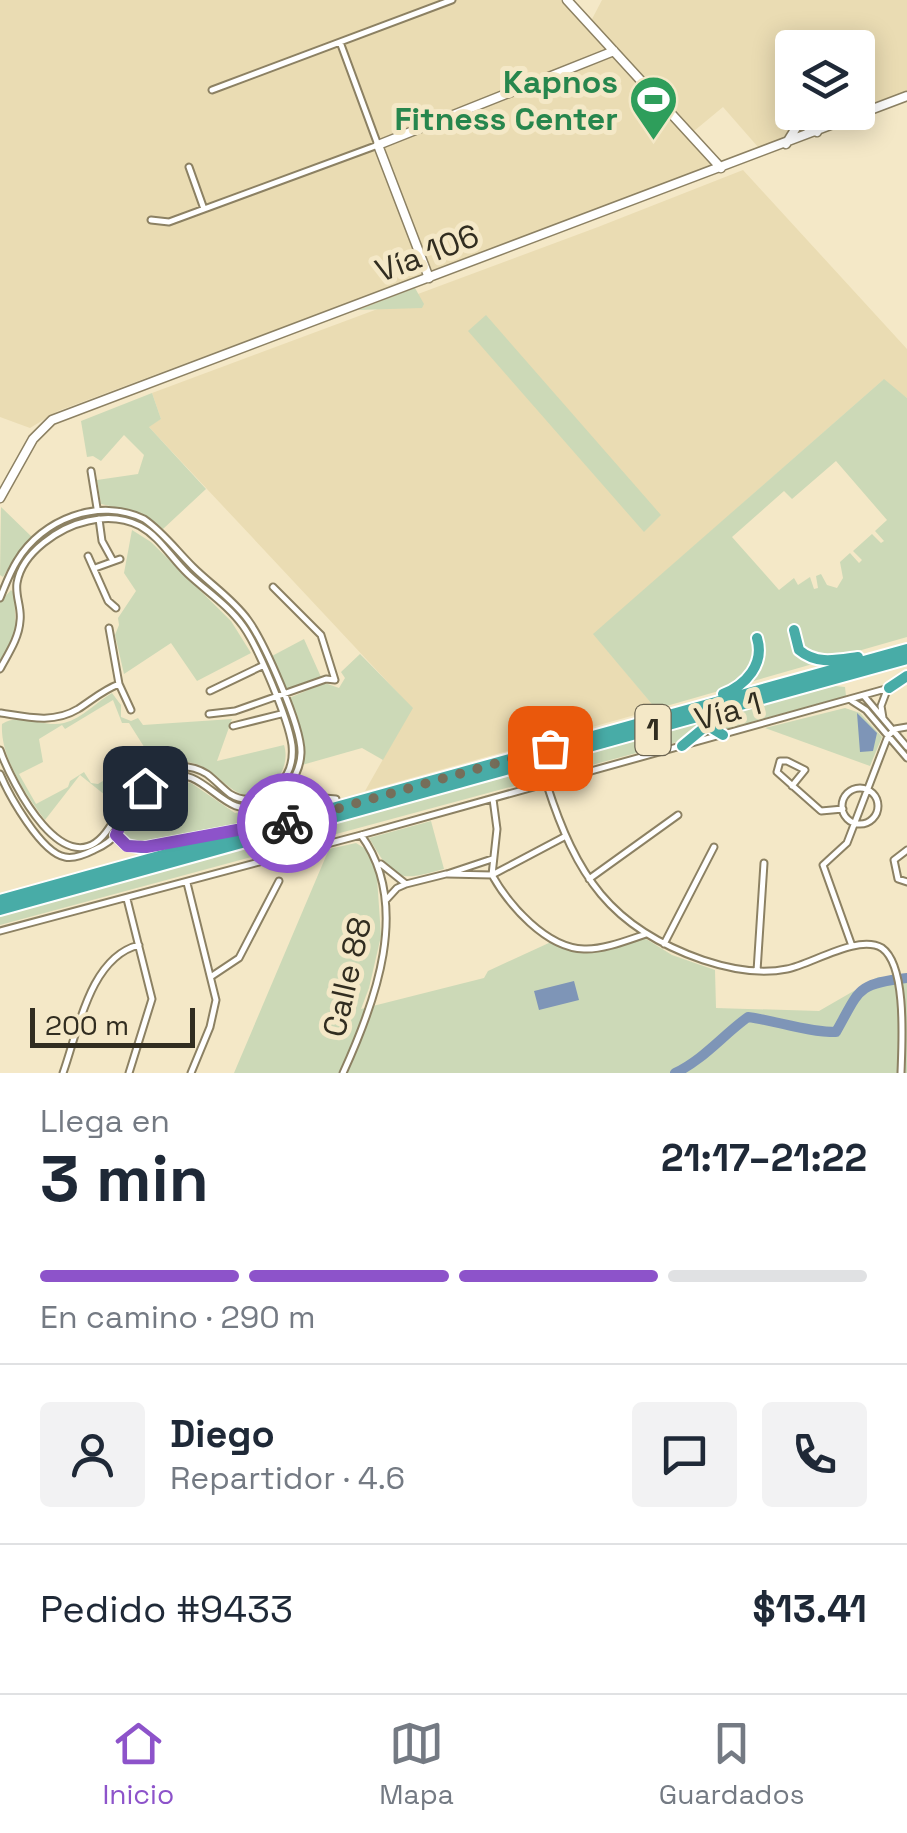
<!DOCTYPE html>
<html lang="es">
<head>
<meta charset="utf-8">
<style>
	:root { --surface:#fff; --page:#f2f2f3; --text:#1f2937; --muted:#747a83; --line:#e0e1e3; --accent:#8d53ca }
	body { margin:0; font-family:"Space Grotesk",sans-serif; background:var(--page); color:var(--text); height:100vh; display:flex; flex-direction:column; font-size:38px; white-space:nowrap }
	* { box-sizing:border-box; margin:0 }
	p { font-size:32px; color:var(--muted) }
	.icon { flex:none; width:55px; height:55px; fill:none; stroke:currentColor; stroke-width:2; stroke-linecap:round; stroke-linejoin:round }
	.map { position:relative; height:1073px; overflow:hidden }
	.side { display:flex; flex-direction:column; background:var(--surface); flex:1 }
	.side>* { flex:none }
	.buttons { position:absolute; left:775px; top:30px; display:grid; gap:20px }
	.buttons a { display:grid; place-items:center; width:100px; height:100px; border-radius:10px; background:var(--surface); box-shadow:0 5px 25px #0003; font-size:50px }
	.scale { position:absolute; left:30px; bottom:25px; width:165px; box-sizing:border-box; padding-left:10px; border:5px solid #312d20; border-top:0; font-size:28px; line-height:35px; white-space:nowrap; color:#312d20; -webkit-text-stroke:8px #f4e8c7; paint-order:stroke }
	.pin { position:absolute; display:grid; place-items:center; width:85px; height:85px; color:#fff; margin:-42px; border-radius:20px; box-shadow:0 5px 15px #0006 }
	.courier { position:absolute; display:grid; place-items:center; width:100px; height:100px; margin:-50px; border:8px solid #8d53ca; border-radius:50%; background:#fff; color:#222; box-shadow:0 2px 12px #0007 }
	.headline em { font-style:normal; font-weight:700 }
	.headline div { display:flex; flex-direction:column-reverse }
	.headline { display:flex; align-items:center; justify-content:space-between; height:170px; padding:0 40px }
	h1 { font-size:65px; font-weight:700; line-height:75px }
	.bar { display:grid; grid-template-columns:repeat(4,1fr); gap:15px 10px; align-content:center; height:120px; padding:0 40px }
	.bar i { height:12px; border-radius:8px; background:var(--line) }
	.bar .active { background:var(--accent) }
	.bar p { grid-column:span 4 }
	.line { display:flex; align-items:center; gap:25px; padding:0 40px; border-top:2px solid var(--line) }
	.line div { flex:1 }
	.round { display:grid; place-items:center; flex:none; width:105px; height:105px; border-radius:10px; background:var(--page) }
	.tab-bar { display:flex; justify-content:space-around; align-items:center; height:140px; border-top:2px solid var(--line); background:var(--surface); font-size:28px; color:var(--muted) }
	.tab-bar a { display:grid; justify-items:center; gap:5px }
	.tab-bar .active { color:var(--accent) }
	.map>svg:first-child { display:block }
	.built { fill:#eadcb3; fill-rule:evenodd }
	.green { fill:#ccd9b7; fill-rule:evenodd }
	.water { fill:#7e95b7 }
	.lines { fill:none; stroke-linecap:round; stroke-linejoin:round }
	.river { stroke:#7e95b7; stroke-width:10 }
	.street-casing { stroke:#8c8163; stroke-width:9 }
	.secondary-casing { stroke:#8c8163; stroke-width:11 }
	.highway-casing { stroke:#fff; stroke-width:14 }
	.street { stroke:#fff; stroke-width:5 }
	.secondary { stroke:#fff; stroke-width:8 }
	.highway { stroke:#48aca7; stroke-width:10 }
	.done { stroke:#756e5a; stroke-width:10; stroke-dasharray:0 18 }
	.route { stroke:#8d53ca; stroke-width:12 }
	.labels { text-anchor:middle; stroke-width:10; stroke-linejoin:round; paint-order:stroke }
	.shield { fill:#f4e8c7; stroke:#6c6552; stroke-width:2.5 }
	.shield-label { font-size:30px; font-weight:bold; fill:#312d20 }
	.leisure-label { font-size:32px; font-weight:bold; fill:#27864d; stroke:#f4e8c7; text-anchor:end }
	.street-label { font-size:32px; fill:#312d20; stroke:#f4e8c7 }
</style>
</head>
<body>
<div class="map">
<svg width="907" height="1073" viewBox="0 0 907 1073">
	<rect width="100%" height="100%" fill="#f4e8c7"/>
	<path class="built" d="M0 0H561L714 166 58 411 30 428 0 417Z
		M602 0H907V91L815 130 758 147 723 107 694 131 591 21ZM792 48H858V112H792Z
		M743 170 907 349V398L883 380 594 634 656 709 365 791 412 708 148 426 161 419 152 393 598 227Z"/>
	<path class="green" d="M415 288 424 304 422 308 358 310Z
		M486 315 661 515 644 532 468 331Z
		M884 379 907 398V637L656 709 593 634ZM836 461 887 520 875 531 884 541 881 543 872 534 853 551 862 560 859 563 850 553 840 562 843 578 837 588 827 585 821 574 816 576 818 588 814 589 810 577 798 585 794 578 779 590 732 537 784 491 792 499Z
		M152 393 161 419 149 427 206 489 163 529 141 513 101 504 97 480 138 474 144 455 124 435 101 461 93 456 87 457 81 421Z
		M1 507 33 538 18 552 3 577 0 575Z
		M132 530 151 542 231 621 251 653 197 681 171 643 124 674 115 635 119 625 118 618 136 591 124 573Z
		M11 590 14 593 16 629 0 663V602Z
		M304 639 321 677 286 689 272 656Z
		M360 654 413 708 383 760 362 748 302 765 301 733 289 698 325 683 339 688 345 678 341 672Z
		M835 686 845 687 846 696 722 730 714 723 725 714Z
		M112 693 121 705V717L131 721 138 718 143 725 232 719 217 761 284 745C292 770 269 796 244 795 228 790 219 776 205 768 172 749 133 777 115 803L80 775 45 820C26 795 0 757 2 724 18 712 44 728 64 723 83 718 96 702 112 693ZM113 700 122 723H129L153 761 124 778 119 771 98 784 91 783 84 772 70 781 68 787 36 804 19 774 43 762 39 739 62 725 65 729Z
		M845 708 860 713 882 737 870 766 765 728Z
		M711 717 688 739 0 925V915Z
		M171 782 191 783 235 813 267 808 292 788 311 798 334 803 252 827 132 844 119 836C131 810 144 792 171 782Z
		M431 821 444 869C398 882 394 881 369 838Z
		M356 843 369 851 376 863 381 936 369 988 361 1009 484 978 488 971 551 942C586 963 607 949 643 937L672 955 715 970 716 1008 819 1011 878 977H907V1073H234L329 849Z"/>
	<path class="water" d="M857 713 877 733 873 751 860 752Z
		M574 981 579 1000 539 1010 534 991Z"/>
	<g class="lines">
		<path class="river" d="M675 1073C703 1060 723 1035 748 1017 778 1021 806 1032 836 1032 860 990 855 984 907 978"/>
		<defs>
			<path id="street" d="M212 90 452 0
				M189 167 204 209
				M151 220 169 222 378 145 340 42
				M91 471 97 508
				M99 519 102 541 113 561
				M88 556 108 601 116 608
				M95 568 120 559
				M0 598C5 586 10 572 17 561 42 519 99 497 144 519 163 532 176 550 193 567 210 584 233 599 248 620 264 642 302 727 301 753 300 776 283 798 262 806 222 821 206 764 166 777 132 788 134 807 118 832 112 841 103 846 94 850 86 854 74 859 65 857 41 853 9 795 0 774
				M109 628 119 684 131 710
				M0 669C8 654 19 638 20 621 22 608 15 596 17 583 22 552 60 527 88 521 105 517 124 518 140 526 160 537 171 558 188 574 206 591 228 605 243 626 258 647 288 718 292 745 293 755 292 765 287 774 276 794 251 807 230 794 222 788 215 780 207 774 185 760 155 767 137 784 123 797 120 813 109 828 67 892 11 782 0 750
				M210 691 262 666
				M864 696 907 747
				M852 701 866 710 907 758
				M1 713C27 717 53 724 78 709 92 700 103 690 119 684
				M209 714 235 711 326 679 335 680 321 635 273 587
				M883 718 881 706 887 690
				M233 726 281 714
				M290 783 313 797 336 799
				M547 785C576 875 610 928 703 960 730 969 759 975 787 969 812 964 858 934 882 948 907 966 902 1042 901 1073
				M792 786 805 770 787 761H780L777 772 821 811 843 809
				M842 806a18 18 0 1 1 36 0a18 18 0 1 1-36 0Z
				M493 799 497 829 492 875C509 905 546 948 584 949 603 950 628 940 646 934
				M907 850 894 860 898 879 907 882
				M492 859 447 874 492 875 564 837
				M381 864 406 884 446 874
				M589 879 678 815
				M187 883 216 1000 210 1027 191 1073
				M127 899 152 999 129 1073
				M386 900 397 888 406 884
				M0 931 361 835 889 688
				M664 944 714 847
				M852 946 823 865 847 843 888 736 895 729 907 727
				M757 971 764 863
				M212 976 239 958 279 881
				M63 1073C78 1031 90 957 139 945
				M343 1073C375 1003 412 905 361 835"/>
			<path id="secondary" d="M567 0 721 168
				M786 144 799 123 817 132
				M429 278 378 145 614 51
				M0 498 33 439 52 420 907 96"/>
			<path id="highway" d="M794 630 799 650C817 665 836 660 858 657
				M889 688 907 676
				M723 694C746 685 765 664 757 638
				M713 719V729L723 735
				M682 746 723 712
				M116 835 127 845 142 848 240 830
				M0 900 907 649
				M0 910 907 659"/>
		</defs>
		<use href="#street" class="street-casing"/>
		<use href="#secondary" class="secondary-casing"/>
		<use href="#highway" class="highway-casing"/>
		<use href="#street" class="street"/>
		<use href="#secondary" class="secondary"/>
		<use href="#highway" class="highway"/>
	</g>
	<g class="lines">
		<path class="done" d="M287 823 550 748"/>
		<path class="route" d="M145 788 128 807 116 835 127 846 146 847 237 830H261L287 823"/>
	</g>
	<defs>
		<symbol id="stadium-pin" viewBox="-11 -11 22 30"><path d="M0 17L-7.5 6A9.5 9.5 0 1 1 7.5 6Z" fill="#2e9e5b" stroke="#f4e8c7"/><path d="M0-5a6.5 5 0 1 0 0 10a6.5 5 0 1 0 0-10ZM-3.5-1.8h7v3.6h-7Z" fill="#fff"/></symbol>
	</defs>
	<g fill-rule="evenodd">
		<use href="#stadium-pin" x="626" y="72" width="55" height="75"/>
	</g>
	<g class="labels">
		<rect class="shield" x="635.5" y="705" width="35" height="50" rx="8"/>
		<g class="shield-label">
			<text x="653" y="740">1</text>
		</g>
		<g class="leisure-label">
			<text x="618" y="93">Kapnos<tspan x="618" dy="37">Fitness Center</tspan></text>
		</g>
		<g class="street-label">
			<text transform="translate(427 253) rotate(-21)" y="11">Vía 106</text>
			<text transform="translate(728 711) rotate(-15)" y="11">Vía 1</text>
			<text transform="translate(347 977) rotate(-77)" y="11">Calle 88</text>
		</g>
	</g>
</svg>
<div class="buttons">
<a><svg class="icon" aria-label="layers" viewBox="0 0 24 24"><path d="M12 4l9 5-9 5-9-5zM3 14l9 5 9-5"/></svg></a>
</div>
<div class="scale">200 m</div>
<div class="pin" style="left:550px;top:748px;background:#ea580c"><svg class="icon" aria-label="bag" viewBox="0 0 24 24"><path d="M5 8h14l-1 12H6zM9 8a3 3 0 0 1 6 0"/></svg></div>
<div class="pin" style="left:145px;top:788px;background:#1f2937"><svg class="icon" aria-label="home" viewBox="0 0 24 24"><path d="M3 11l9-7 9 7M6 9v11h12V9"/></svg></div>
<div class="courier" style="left:287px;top:823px"><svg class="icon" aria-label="bike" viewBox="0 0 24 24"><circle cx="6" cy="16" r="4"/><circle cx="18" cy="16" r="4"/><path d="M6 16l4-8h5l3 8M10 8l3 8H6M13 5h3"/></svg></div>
</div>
<section class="side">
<div class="headline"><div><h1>3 min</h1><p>Llega en</p></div><em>21:17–21:22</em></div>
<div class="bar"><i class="active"></i><i class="active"></i><i class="active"></i><i></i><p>En camino · 290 m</p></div>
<div class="line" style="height:180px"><a class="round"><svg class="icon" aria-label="person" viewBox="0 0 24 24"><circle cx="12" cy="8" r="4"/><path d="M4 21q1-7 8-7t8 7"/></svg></a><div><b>Diego</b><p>Repartidor · 4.6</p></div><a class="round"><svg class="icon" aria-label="chat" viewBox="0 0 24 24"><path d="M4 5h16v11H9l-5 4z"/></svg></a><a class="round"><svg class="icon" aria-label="phone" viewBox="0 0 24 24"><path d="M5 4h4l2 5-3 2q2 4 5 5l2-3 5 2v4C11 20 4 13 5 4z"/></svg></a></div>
<div class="line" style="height:130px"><div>Pedido #9433</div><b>$13.41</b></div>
</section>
<nav class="tab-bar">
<a class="active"><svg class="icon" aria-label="home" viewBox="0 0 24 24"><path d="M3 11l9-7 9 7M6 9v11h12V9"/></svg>Inicio</a>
<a><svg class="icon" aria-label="map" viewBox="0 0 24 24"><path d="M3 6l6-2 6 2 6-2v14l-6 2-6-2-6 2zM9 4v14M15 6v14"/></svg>Mapa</a>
<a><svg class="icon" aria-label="saved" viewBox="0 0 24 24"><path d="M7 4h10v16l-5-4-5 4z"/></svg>Guardados</a>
</nav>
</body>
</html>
